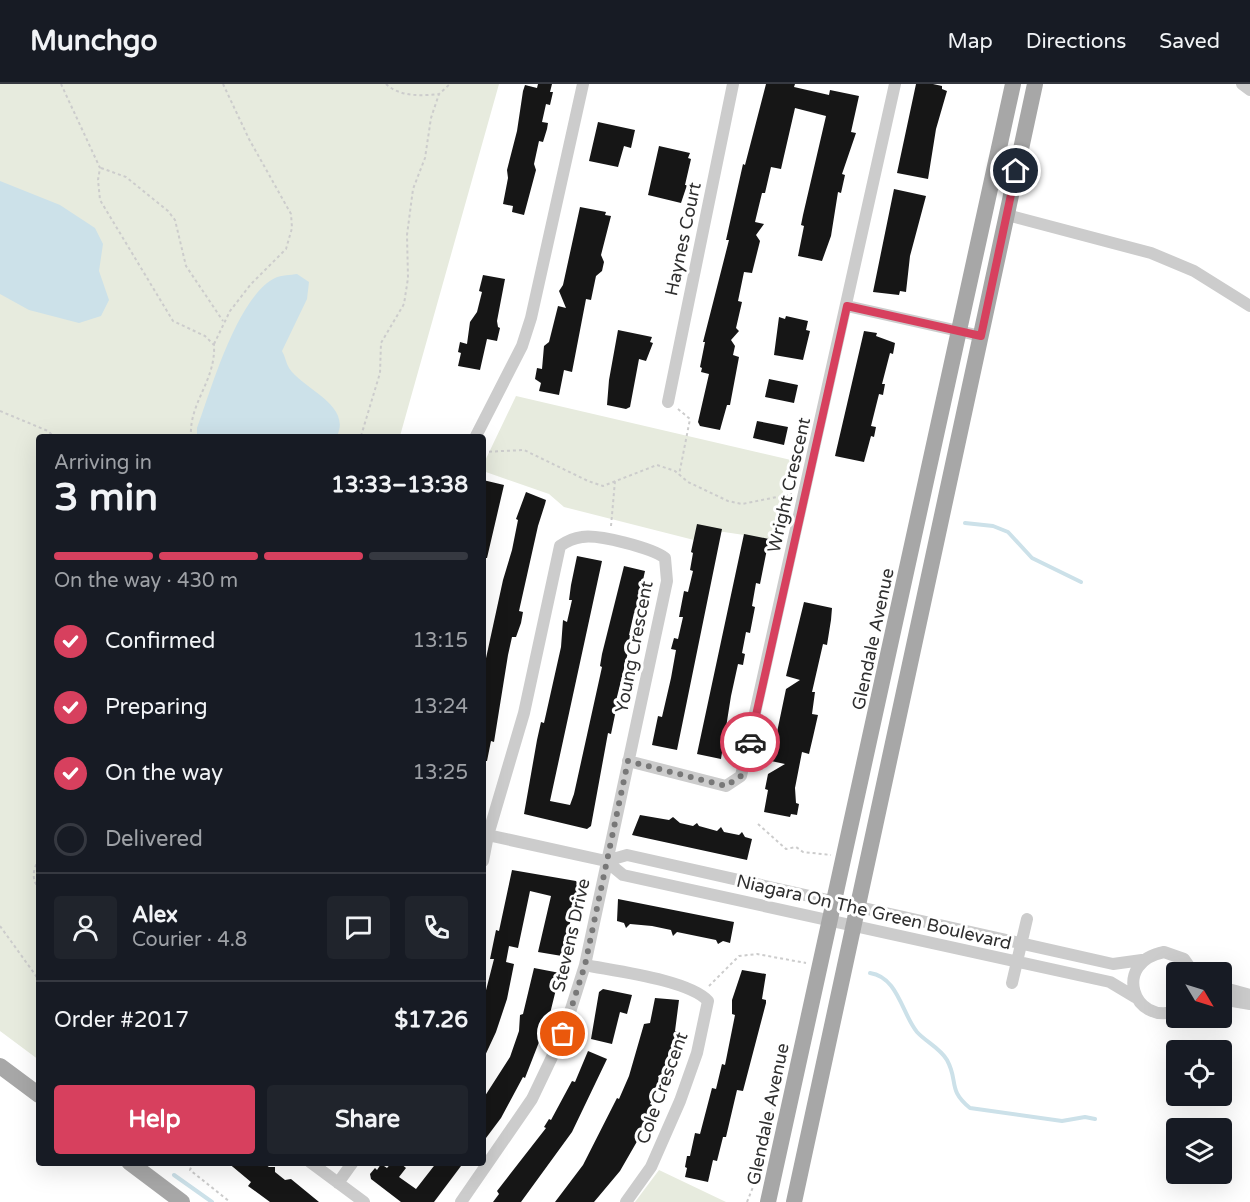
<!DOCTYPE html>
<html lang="en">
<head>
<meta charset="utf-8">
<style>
	:root { --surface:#171b24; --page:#20242c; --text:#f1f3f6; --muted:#9ea1a6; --line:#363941; --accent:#d7405e }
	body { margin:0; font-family:"Varela Round",sans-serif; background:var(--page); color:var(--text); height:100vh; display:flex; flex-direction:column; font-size:22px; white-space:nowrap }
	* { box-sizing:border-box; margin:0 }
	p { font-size:20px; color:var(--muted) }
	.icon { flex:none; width:33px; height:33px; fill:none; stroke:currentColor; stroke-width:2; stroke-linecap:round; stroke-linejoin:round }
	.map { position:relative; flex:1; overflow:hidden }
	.side { position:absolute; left:36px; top:350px; width:450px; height:732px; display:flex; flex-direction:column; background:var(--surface); border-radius:6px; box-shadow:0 6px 24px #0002 }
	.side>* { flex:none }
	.needle { width:39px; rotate:128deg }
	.tools { position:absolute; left:1166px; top:878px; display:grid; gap:12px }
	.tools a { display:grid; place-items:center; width:66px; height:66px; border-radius:6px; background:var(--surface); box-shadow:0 6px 24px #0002; font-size:30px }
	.pin { position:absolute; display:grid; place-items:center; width:51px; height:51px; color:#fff; margin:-26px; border:3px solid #fff; border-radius:50%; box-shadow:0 2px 6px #0007 }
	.courier { position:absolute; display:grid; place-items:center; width:60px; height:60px; margin:-30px; border:4px solid #d7405e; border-radius:50%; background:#fff; color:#222; box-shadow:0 2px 8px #0007 }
	.head em { font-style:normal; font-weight:700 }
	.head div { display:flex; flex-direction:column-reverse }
	.head { display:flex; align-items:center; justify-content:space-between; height:102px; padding:0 18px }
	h1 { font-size:39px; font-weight:700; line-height:45px }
	.bar { display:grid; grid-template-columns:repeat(4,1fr); gap:9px 6px; align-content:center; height:72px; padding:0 18px }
	.bar i { height:8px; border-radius:4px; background:var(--line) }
	.bar .on { background:var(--accent) }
	.bar p { grid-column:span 4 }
	.line { display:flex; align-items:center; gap:15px; padding:0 18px; border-top:2px solid var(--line) }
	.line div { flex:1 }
	.round { display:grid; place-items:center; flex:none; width:63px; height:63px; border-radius:6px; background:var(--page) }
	ol { padding:0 18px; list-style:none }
	li { display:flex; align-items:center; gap:18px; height:66px }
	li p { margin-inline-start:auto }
	li .icon { padding:6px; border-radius:50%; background:var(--accent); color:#fff; stroke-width:4 }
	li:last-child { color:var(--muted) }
	li i { width:33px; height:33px; border:3px solid var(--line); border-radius:50% }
	.action { display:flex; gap:12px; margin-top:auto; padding:12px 18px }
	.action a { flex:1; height:69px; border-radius:6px; background:var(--accent); color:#fff; font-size:24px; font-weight:700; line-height:69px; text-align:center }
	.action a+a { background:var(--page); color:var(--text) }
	header { display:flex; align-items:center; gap:36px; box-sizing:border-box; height:84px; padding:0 30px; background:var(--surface); border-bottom:2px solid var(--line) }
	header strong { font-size:28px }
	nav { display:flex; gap:33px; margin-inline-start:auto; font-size:21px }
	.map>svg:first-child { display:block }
	.green { fill:#e7ebde }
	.water { fill:#cce1e9 }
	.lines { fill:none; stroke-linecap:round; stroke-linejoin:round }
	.stream { stroke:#cce1e9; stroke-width:4 }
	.building { fill:#161616 }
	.path { stroke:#ccc; stroke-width:2; stroke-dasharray:3 3; stroke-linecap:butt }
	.minor { stroke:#ccc; stroke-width:12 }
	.major { stroke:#a7a7a7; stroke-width:16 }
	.done { stroke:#787878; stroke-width:6; stroke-dasharray:0 10.8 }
	.route { stroke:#d7405e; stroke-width:8 }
	.labels { text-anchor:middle; stroke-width:6; stroke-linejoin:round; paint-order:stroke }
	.street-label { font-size:18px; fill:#2f2f2f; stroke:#fff }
</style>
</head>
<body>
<header>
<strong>Munchgo</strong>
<nav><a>Map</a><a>Directions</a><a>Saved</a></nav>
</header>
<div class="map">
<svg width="1250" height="1118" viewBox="0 0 1250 1118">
	<rect width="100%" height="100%" fill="#fff"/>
	<path class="green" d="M0 0H499L400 352H39V976L0 947Z
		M516 312 791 376 771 455 704 445 694 456 564 423 549 410 483 387V381Z
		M659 1086 726 1118H635Z"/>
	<path class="water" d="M0 97 60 121 95 144 103 160 99 187 109 216 101 232 79 239 29 226 0 210Z
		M297 190 309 198 307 215 282 267C285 272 286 279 289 284 303 305 352 321 337 352H197V344C211 306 237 213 275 194 281 191 291 191 297 190Z"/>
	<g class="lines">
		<path class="stream" d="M965 439 993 442 1008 448 1032 474 1081 498
			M870 889C898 893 902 930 917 948 926 958 940 964 947 976 959 998 947 1005 970 1024L1062 1037 1085 1033 1095 1035
			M174 1091 212 1118"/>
	</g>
	<path class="building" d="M538 0H552L550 8H553L550 21 546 20 542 38 548 39 547 45 543 58 539 57 534 80 536 86 524 131 512 128 513 122 503 120 508 94 507 86 517 47 523 7 525 1 537 4Z
		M766 0H795L794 3 829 11 830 6 859 12 851 48 856 49 842 90 845 91 841 109 838 108 831 152 822 177 798 172 804 142 801 141 803 131 826 32 795 24 781 85 771 83 765 109H762L755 138 764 140 756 151 760 157 752 189 744 188 738 217 742 218 736 244 739 247 731 256 735 262 733 271 739 273 730 321H727L720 346 700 342 698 338 709 290 701 288 702 284 700 283 705 258H703L729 156H726L743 80 745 81Z
		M916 0H933L942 2V5L947 7 936 45 928 95 897 89Z
		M598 38 635 46 631 64 624 62 618 83 589 77Z
		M659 62 690 69 688 74 691 75 685 101H687L681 119 648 111Z
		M894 105 926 112 910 172 906 208 900 207 899 211 873 208Z
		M580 123 606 128 605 131 611 132 601 171 604 178 602 187 596 192 591 216 586 215 572 288 564 286 559 311 539 307 541 299 535 295 537 284 542 285 544 262 549 258 558 222 566 224 559 207 563 201Z
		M483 191 505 195 497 237 498 243 500 244 497 257 487 255 480 286 458 282 461 269 458 268 460 258 467 260 470 238 477 228 482 208 479 207Z
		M786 232 808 237 806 246 810 247 803 276 774 271 779 233 785 235Z
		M618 246 652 253 650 258 653 259 646 277 639 275 630 323 626 325 607 321 609 296Z
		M864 247 877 249 876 252 895 259 893 270 890 269 882 300H885L883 311 879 310 871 342 876 343 874 353 871 352 864 378 835 372Z
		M769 295 798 301 794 319 765 313Z
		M757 337 788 343 784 361 753 354Z
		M483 396 504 401 487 474H483Z
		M526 408 546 416 545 420 538 442 519 527 523 528 521 539 516 553H512L508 571 494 658 491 657 487 677H483V588L503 496 512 466 518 436 516 435Z
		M697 440 722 445 677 666 652 661 658 632 662 633 671 594 676 566 671 565 674 554 678 555 683 533H679L684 507 688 508 693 487 690 486 693 469 691 468Z
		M744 450 769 455 760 500 756 499 752 522 755 523 750 549 746 548 742 569 745 570 743 581 738 580 731 612 721 675 697 670Z
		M577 472 602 477 550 717 570 721 574 710 602 583 600 582 602 570 624 482 645 487 638 519H641L638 530 634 529 629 551 632 552 615 621H617L611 650 608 649 591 742 587 745 524 730 537 656 541 638 544 639 561 563 563 536 567 538 572 516H569L571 501Z
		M804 518 832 524 831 536 827 561 823 560 812 608H815L812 630 818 631 813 653 809 670 802 668 795 704 796 719 799 720 797 731 791 730 790 733 764 728 768 706 765 705 768 690 785 680 771 677 786 605 800 596 786 592Z
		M640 731 669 736 673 733 680 739 693 742 697 739 699 742 717 747 721 743 724 748 739 751 742 748 745 753 752 755 747 776 632 751Z
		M512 786 576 797 579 802 562 872 538 868 551 812 530 807 518 864 509 862 506 878 514 880 507 915 496 948 483 976V918L494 875H490L496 846 499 847Z
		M618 815 734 838 730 859 723 857 718 860 716 856 677 848 673 852 671 846 652 842 630 840 626 844 624 839 617 837Z
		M534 884 560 889 544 954 541 953 525 994 523 993 501 1034 483 1058V1015L510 973 519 947 520 931 523 930Z
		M742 886 766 890 762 915 766 916V919L743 1007 737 1006 726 1053H723L717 1077 713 1076 708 1098 685 1093 687 1084 685 1083 687 1072H690L695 1049 700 1050 712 1004 716 1005 722 980 725 981 735 931 732 930V916Z
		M603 905 632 911 627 930 620 928 612 960 591 955 599 908Z
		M655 914 679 916 675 947 679 948 676 959 674 958 667 987 658 992 661 1001 650 1020 652 1021 639 1054 620 1087 594 1118H555L583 1081 617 1014 619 1015 629 992 644 940 650 939Z
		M588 967 607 975 572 1048 521 1118H493L499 1110 497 1107 546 1044 544 1043 549 1035 551 1036 572 997 575 998Z
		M227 1078H262L269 1083H275V1088L285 1096 291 1095 319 1118H270L248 1102 251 1098Z
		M392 1078H399L406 1084 399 1093 416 1105 437 1078H464L434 1118H401L371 1095 370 1090 375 1084 377 1086 381 1080 387 1084Z"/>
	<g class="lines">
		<path class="path" d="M61 0 100 84 98 96 100 116 173 237 205 252 214 261C216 296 189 319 191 352
			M386 0C400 13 421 12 439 10
			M101 84 126 93 168 127 175 136 186 182 223 237
			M214 260 230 227 251 200 286 165 292 144 291 130 249 55 223 0
			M678 325 690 335 679 391
			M0 327 48 347 53 352
			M361 352 380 289 381 259 404 220 408 194 407 151 413 105 425 74 431 34 439 10 450 0
			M483 368 524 366 588 397 603 402 657 381 675 387 688 398 728 417 742 420 792 410
			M611 442 615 397
			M758 740 786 765 796 763 803 768 831 771
			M39 775C33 786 31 794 39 805
			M0 842 39 896
			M709 902 739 872 757 870 806 879
			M193 1078 190 1086 230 1118
			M747 1118 757 1093 778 1001"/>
		<path class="minor" d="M1242 0 1250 6
			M1007 131 1151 169 1194 187 1250 222
			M847 222 981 252
			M668 318 733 0
			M476 352 522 262 531 234 583 0
			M628 677 726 702 741 692 895 0
			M483 750 606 777 623 791 1110 898 1135 913
			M606 777 627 771 1113 880 1142 876
			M585 881C615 887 689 896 708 917L697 969 680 1017 651 1083 626 1118
			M1012 899 1027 835
			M1221 903 1250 911
			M1221 915 1250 920
			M1176 927C1133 942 1112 878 1164 868L1184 875 1193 888
			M310 1078 364 1118
			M338 1099 353 1078
			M461 1118 532 1015 563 950 585 881 667 497 665 474C652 464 598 450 582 453 573 454 567 457 560 462L524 629 488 751 483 777"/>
		<path class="major" d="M0 982 39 1011
			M129 1078 182 1118
			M768 1118 1013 0
			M794 1118 1035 0"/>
	</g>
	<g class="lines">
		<path class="done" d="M563 950 585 881 628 677 726 702 741 692 750 658"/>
		<path class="route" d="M750 658 847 222 981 252 1016 87"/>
	</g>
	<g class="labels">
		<g class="street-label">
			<text transform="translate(683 155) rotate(-78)" y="6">Haynes Court</text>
			<text transform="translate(789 401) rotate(-77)" y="6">Wright Crescent</text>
			<text transform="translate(873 555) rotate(-78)" y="6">Glendale Avenue</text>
			<text transform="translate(634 563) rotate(-79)" y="6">Young Crescent</text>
			<text transform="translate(874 828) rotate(13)" y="6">Niagara On The Green Boulevard</text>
			<text transform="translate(571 851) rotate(-77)" y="6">Stevens Drive</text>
			<text transform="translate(662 1004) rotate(-70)" y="6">Cole Crescent</text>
			<text transform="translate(768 1030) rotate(-78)" y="6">Glendale Avenue</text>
		</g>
	</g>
</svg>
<div class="tools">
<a><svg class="needle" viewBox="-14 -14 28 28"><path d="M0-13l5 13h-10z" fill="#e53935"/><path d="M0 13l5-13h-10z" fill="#9ea1a6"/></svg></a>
<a><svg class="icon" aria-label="locate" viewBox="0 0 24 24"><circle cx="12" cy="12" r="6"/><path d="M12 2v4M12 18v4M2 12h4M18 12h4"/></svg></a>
<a><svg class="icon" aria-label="layers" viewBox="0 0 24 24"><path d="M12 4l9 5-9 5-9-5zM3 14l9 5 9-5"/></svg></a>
</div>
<div class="pin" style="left:563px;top:950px;background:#ea580c"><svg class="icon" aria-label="bag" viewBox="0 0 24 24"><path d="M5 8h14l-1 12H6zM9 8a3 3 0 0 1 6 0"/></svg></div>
<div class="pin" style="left:1016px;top:87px;background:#1f2937"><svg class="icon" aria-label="home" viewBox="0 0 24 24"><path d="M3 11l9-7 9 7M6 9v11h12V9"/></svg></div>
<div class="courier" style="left:750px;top:658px"><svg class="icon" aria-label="car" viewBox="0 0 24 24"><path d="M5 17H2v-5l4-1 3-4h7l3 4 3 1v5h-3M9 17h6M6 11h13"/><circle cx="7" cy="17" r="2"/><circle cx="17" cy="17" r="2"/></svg></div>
<section class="side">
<div class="head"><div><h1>3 min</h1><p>Arriving in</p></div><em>13:33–13:38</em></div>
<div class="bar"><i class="on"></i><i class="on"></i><i class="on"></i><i></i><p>On the way · 430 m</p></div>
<ol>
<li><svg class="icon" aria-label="check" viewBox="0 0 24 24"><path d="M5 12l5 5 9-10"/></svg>Confirmed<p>13:15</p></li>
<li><svg class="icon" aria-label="check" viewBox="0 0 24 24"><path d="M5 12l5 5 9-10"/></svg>Preparing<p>13:24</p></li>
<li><svg class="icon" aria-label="check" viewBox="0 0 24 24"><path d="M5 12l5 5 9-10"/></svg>On the way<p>13:25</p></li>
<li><i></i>Delivered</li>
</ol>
<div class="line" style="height:108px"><a class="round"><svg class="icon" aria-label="person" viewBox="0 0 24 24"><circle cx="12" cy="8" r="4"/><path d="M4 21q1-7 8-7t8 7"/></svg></a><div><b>Alex</b><p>Courier · 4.8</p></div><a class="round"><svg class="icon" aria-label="chat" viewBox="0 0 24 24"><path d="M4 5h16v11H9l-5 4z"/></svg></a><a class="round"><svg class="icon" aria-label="phone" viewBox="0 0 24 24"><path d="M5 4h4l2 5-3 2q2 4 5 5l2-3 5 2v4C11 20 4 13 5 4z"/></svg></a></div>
<div class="line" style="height:78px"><div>Order #2017</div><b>$17.26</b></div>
<div class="action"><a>Help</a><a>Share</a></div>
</section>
</div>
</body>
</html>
